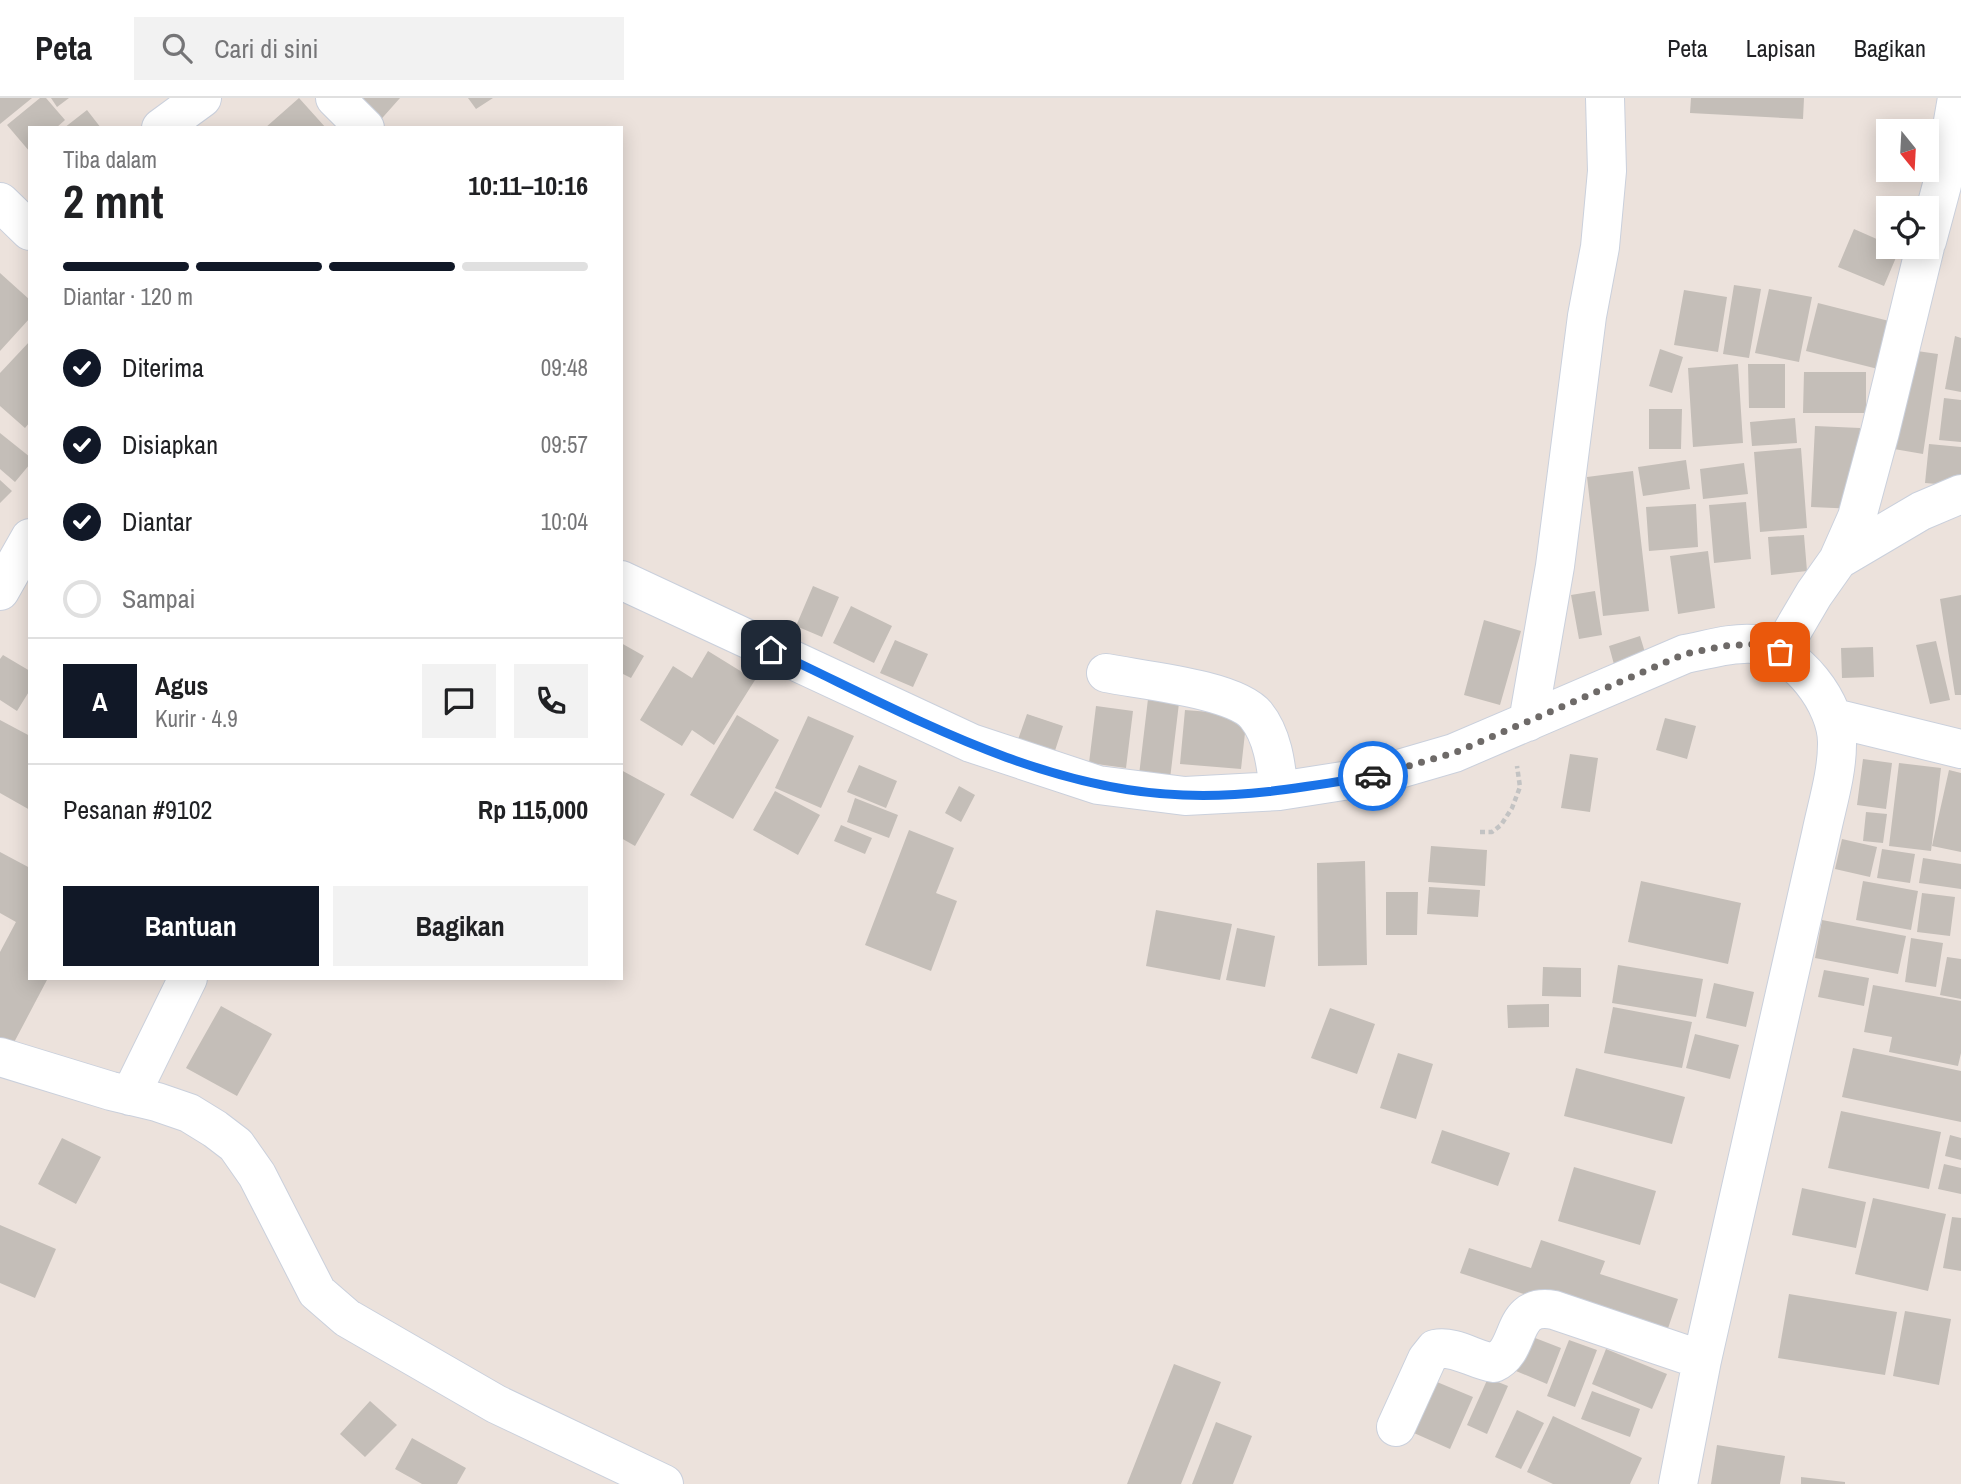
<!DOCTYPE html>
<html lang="id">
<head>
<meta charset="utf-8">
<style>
	:root { --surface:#fff; --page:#f2f2f2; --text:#202124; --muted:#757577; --line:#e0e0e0; --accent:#111827 }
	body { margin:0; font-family:"Archivo Narrow",sans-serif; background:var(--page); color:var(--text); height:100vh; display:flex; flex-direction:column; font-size:26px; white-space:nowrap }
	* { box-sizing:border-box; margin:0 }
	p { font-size:23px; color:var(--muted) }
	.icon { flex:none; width:38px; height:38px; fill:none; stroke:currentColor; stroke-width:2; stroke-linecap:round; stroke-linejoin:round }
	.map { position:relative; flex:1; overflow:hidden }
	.details { position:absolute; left:28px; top:28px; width:595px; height:854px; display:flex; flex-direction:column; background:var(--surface); border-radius:0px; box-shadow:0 4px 18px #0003 }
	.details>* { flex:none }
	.needle { width:46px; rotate:162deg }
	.buttons { position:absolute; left:1876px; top:21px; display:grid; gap:14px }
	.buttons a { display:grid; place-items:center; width:63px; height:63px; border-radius:0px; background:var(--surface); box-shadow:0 4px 18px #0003; font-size:35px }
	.pin { position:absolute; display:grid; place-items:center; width:60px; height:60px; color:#fff; margin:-30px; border-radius:14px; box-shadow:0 4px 10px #0006 }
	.courier { position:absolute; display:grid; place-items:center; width:70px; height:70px; margin:-35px; border:5px solid #1a73e8; border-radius:50%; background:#fff; color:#222; box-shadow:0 2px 9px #0007 }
	.head em { font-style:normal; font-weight:800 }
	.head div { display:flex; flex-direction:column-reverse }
	.head { display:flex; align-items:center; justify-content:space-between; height:119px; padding:0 35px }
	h1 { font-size:46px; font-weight:800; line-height:52px }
	.bar { display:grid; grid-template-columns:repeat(4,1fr); gap:10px 7px; align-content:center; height:84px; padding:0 35px }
	.bar i { height:9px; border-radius:5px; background:var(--line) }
	.bar .active { background:var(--accent) }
	.bar p { grid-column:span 4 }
	.line { display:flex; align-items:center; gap:18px; padding:0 35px; border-top:2px solid var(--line) }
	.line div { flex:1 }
	.round { display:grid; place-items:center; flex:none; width:74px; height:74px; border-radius:0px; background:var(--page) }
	ol { padding:0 35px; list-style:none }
	li { display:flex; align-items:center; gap:21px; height:77px }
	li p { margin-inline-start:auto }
	li .icon { padding:7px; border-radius:50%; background:var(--accent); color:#fff; stroke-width:4 }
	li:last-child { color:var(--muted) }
	li i { width:38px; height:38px; border:4px solid var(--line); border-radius:50% }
	.cta { display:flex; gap:14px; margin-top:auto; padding:14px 35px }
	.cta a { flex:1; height:80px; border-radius:0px; background:var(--accent); color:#fff; font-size:28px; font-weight:800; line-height:80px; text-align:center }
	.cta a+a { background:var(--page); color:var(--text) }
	header { display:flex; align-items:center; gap:42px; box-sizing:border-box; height:98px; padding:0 35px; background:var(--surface); border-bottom:2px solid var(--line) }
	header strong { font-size:33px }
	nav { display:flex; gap:38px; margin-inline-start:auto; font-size:24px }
	.search { width:490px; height:63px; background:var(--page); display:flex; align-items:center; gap:18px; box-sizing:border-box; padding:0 24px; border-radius:0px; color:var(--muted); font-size:26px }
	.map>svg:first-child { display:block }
	.building { fill:#c4beb8 }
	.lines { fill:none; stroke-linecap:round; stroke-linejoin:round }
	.minor-casing { stroke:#cad0dc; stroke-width:40 }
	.path { stroke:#c3c3c3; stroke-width:4.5; stroke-dasharray:5 3.5; stroke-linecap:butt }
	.minor { stroke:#fff; stroke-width:38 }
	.done { stroke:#6e6a68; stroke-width:7; stroke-dasharray:0 12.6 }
	.route { stroke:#1a73e8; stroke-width:9 }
</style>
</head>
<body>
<header>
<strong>Peta</strong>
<div class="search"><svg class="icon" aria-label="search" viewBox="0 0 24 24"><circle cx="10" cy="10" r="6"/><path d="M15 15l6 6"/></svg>Cari di sini</div>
<nav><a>Peta</a><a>Lapisan</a><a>Bagikan</a></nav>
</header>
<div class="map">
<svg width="1961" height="1386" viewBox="0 0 1961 1386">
	<rect width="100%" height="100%" fill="#ece2dc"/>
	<path class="building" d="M0 0H32L0 26Z
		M40 0H46L65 22 56 30H30V54L7 27Z
		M51 0H69L57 9Z
		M299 0 326 30H265Z
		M344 0H400L376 27Z
		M468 0H493L476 11Z
		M1691 0H1804L1803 21 1690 15Z
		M87 12 101 30H64Z
		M1854 131 1888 146V149L1900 150 1884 188 1838 169Z
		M0 175 30 202V220L0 253Z
		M1734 187 1761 191 1749 260 1723 256Z
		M1769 191 1812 199 1799 264 1755 255Z
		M1684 192 1727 199 1718 254 1674 247Z
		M1818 205 1893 224 1882 272 1806 253Z
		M1955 238 1961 240V294L1945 291Z
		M30 243V324L25 330 0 308V275Z
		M1660 251 1683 259 1672 295 1649 288Z
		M1910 252 1938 256 1923 356 1894 351Z
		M1738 266 1743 345 1693 349 1688 270Z
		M1748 266H1785V310H1749Z
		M1804 274H1866V315H1803Z
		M1944 300 1961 302V344L1939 342Z
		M1649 311H1682L1681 351H1649Z
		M1795 320 1797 345 1752 348 1750 324Z
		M1815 328 1860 330 1857 411 1811 409Z
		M0 335 30 359V366L15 384 0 371Z
		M1929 346 1961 349V388L1925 385Z
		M1801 350 1807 430 1760 434 1754 354Z
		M1686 362 1690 391 1643 398 1638 369Z
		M1744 365 1748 396 1703 401 1700 371Z
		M1633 373 1649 513 1603 518 1587 379Z
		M0 382 12 393 0 405Z
		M1746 404 1751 461 1714 465 1709 407Z
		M1696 406 1698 449 1649 453 1646 409Z
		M1804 437 1807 473 1771 477 1768 439Z
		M1708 453 1715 510 1678 516 1670 458Z
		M813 488 839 499 822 539 796 528Z
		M1595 493 1602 537 1579 541 1571 497Z
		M1961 497V597H1955L1940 501Z
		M851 508 892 528 874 565 833 545Z
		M1484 522 1521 533 1500 607 1464 597Z
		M1640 538 1647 561 1615 570 1609 548Z
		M895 542 928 556 913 589 880 575Z
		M1936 543 1950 602 1930 606 1916 547Z
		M621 545 644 558 631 580 621 575Z
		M1873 549 1874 579 1842 580 1841 550Z
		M708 553 755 582 714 647 692 632 682 648 640 622 673 568 692 580Z
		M3 557 30 573V592L17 613 0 602V561Z
		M1148 601 1179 605 1170 681 1139 677Z
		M1096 608 1133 613 1126 670 1089 665Z
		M1185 612 1247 617 1241 671 1180 666Z
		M1027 616 1063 628 1052 662 1015 650Z
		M737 617 779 642 733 721 690 697Z
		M808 618 854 638 821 710 775 690Z
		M1665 620 1696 628 1687 661 1656 652Z
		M0 622 30 638V712L0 695Z
		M1570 656 1598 660 1590 714 1561 710Z
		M1863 661 1892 665 1886 711 1857 707Z
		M1899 665 1941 670 1931 753 1889 748Z
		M859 667 897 683 886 710 847 694Z
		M621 672 665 696 635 748 621 740Z
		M1949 672 1961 675V754L1932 748Z
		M959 688 975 697 961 724 945 715Z
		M775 693 820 717 798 757 753 732Z
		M855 700 898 717 889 740 847 724Z
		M1866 714 1887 716 1883 745 1863 743Z
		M841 727 872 740 865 756 834 743Z
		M909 732 954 750 936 795 957 803 931 873 865 847Z
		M1842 741 1877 749 1870 779 1835 771Z
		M1431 748 1487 752 1485 788 1428 784Z
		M1882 751 1915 756 1910 785 1877 780Z
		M0 754 30 770V880H48L9 954 0 949V854L16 824 0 815Z
		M1923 760 1961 766V791L1919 785Z
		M1365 763 1367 867 1318 868 1317 765Z
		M1641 783 1741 805 1728 866 1628 844Z
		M1863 783 1918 793 1911 832 1856 822Z
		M1429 789 1480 792 1478 819 1427 816Z
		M1386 794H1418L1417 837H1386Z
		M1922 795 1955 799 1950 838 1917 834Z
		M1156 812 1232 826 1220 882 1146 868Z
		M1822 822 1906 838 1898 876 1815 860Z
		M1237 830 1275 838 1265 889 1226 882Z
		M1911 840 1943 845 1936 889 1905 884Z
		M1947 859 1961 861V901L1940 897Z
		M1618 867 1703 881 1696 919 1612 905Z
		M1543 869 1581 870V899L1542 898Z
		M1824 872 1869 880 1864 908 1818 899Z
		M1714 885 1754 894 1746 929 1706 920Z
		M1873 887 1961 903V955L1958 968 1889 954 1892 939 1864 934Z
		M1549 906V929L1508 930 1507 907Z
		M221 908 272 936 237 998 186 970Z
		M1613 909 1692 924 1682 970 1604 955Z
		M1330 910 1375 926 1357 976 1311 960Z
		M1695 936 1739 947 1730 981 1686 970Z
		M1853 950 1961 973V1024L1842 999Z
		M1398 955 1433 966 1416 1021 1380 1010Z
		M1576 970 1685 999 1672 1046 1564 1018Z
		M1841 1013 1941 1034 1929 1091 1828 1070Z
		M1442 1032 1510 1055 1498 1088 1431 1065Z
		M1950 1037 1961 1040V1062L1945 1058Z
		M62 1040 101 1059 76 1106 38 1086Z
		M1944 1066 1961 1070V1096L1938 1091Z
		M1574 1069 1656 1093 1640 1147 1558 1123Z
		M1802 1090 1866 1104 1856 1150 1792 1137Z
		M1873 1100 1946 1116 1928 1193 1855 1176Z
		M1952 1119 1961 1120V1173L1943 1170Z
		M0 1127 56 1151 35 1200 0 1185Z
		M1541 1142 1605 1163 1600 1176 1678 1201 1664 1242 1460 1175 1469 1150 1531 1170Z
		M1789 1196 1897 1214 1885 1277 1778 1260Z
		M1905 1213 1951 1221 1939 1287 1893 1278Z
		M1530 1238 1561 1250 1547 1286 1516 1273Z
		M1569 1242 1597 1252 1575 1309 1547 1298Z
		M1606 1251 1667 1276 1652 1311 1592 1286Z
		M1174 1266 1221 1284 1181 1386H1127Z
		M1488 1280 1508 1288 1487 1336 1467 1327Z
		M1437 1284 1473 1299 1450 1351 1414 1335Z
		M1592 1293 1640 1311 1630 1339 1581 1321Z
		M370 1303 397 1327 365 1359 340 1336Z
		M1517 1312 1544 1325 1521 1371 1495 1359Z
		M1553 1318 1642 1360 1630 1386H1553L1527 1374Z
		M1216 1324 1252 1338 1233 1386H1192Z
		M412 1340 466 1370 457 1386H422L395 1371Z
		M1717 1347 1785 1358 1780 1386H1711Z
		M1801 1379 1845 1384V1386H1801Z"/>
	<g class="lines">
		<defs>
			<path id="minor" d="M335 0 365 30
				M161 30 202 0
				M0 104 30 133
				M1927 143 1942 87 1957 0
				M1838 462 1921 413 1961 396
				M621 482 971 645 1098 687 1185 698 1279 693 1375 678 1454 655 1685 556C1707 552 1732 544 1754 546 1796 551 1838 606 1837 646 1837 676 1827 707 1821 736L1702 1262 1678 1386
				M0 493 30 440
				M1780 554 1814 496 1838 462 1857 419 1880 334 1925 149
				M1106 575C1141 582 1235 591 1256 617 1273 638 1276 667 1279 693
				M1834 620 1961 651
				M1528 624 1555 468 1587 218 1600 149 1607 73 1605 0
				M0 959 111 993 157 1004 189 1015 215 1031 236 1047 257 1077 317 1194 347 1220 496 1306 664 1386
				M130 998 188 880
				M1396 1329 1427 1261 1435 1251C1455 1247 1474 1262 1494 1265 1523 1252 1509 1204 1554 1212L1702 1262"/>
		</defs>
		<use href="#minor" class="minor-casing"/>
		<path class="path" d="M1480 734H1492L1501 727 1512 710 1520 689 1517 668"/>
		<use href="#minor" class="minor"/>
	</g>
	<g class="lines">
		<path class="done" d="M1373 678 1454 655 1685 556 1724 548 1754 546 1780 554"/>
		<path class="route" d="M771 552C902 613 1036 692 1183 697 1247 700 1311 688 1373 678"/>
	</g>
</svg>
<div class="buttons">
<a><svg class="needle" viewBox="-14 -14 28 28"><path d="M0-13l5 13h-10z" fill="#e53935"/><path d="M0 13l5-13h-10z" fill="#757577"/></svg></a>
<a><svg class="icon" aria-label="locate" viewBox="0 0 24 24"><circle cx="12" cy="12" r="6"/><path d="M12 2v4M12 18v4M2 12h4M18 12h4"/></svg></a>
</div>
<div class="pin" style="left:1780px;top:554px;background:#ea580c"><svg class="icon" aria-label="bag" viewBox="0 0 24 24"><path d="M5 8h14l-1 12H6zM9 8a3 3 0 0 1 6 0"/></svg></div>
<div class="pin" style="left:771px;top:552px;background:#1f2937"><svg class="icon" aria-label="home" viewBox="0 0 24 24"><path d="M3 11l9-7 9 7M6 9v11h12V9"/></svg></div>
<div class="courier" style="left:1373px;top:678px"><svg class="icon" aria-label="car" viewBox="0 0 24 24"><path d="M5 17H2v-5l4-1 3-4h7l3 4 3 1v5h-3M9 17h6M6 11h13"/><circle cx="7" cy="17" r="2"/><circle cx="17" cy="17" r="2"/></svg></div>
<section class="details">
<div class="head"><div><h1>2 mnt</h1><p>Tiba dalam</p></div><em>10:11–10:16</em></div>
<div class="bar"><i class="active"></i><i class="active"></i><i class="active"></i><i></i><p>Diantar · 120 m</p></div>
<ol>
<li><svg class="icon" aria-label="check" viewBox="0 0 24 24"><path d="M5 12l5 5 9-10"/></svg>Diterima<p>09:48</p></li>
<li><svg class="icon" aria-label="check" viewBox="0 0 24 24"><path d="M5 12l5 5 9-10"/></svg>Disiapkan<p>09:57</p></li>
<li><svg class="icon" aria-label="check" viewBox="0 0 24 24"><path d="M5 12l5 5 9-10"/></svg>Diantar<p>10:04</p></li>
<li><i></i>Sampai</li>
</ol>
<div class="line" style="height:126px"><b class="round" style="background:var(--accent);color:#fff">A</b><div><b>Agus</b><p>Kurir · 4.9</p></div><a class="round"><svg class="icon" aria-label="chat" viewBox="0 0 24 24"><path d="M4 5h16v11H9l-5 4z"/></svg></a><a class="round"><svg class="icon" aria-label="phone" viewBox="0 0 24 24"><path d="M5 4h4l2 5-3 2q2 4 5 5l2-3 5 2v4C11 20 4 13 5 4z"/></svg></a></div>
<div class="line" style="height:91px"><div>Pesanan #9102</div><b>Rp 115,000</b></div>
<div class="cta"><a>Bantuan</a><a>Bagikan</a></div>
</section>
</div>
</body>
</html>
